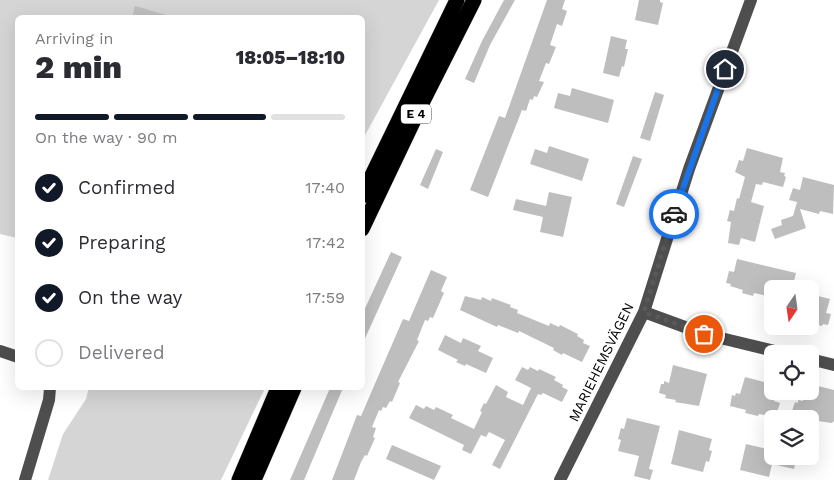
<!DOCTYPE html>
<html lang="en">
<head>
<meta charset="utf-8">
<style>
	:root { --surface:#fff; --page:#f7f7f7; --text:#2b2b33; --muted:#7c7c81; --line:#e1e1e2; --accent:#111827 }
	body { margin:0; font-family:"Work Sans",sans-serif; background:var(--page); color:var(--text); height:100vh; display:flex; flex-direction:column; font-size:19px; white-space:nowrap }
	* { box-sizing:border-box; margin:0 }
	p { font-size:16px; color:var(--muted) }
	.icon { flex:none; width:28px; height:28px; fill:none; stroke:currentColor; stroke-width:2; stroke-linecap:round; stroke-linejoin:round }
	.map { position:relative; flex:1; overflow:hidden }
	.details { position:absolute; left:15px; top:15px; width:350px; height:375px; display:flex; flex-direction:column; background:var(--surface); border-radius:8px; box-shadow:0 5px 20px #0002 }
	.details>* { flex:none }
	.needle { width:32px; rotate:193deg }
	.tools { position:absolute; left:764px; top:280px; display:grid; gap:10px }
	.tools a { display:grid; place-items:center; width:55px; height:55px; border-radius:8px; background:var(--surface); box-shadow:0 5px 20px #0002; font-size:25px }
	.pin { position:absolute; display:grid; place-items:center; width:42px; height:42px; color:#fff; margin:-21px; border:2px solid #fff; border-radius:50%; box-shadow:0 1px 5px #0007 }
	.courier { position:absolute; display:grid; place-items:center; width:50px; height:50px; margin:-25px; border:4px solid #1a73e8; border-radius:50%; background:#fff; color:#222; box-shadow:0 1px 6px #0007 }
	.overview em { font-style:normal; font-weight:800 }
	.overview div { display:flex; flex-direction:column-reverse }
	.overview { display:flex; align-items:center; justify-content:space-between; height:85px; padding:0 20px }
	h1 { font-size:32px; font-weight:800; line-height:38px }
	.bar { display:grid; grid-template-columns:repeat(4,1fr); gap:8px 5px; align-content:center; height:60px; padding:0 20px }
	.bar i { height:6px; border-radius:4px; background:var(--line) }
	.bar .on { background:var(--accent) }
	.bar p { grid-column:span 4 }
	ol { padding:0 20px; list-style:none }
	li { display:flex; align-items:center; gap:15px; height:55px }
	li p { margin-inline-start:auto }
	li .icon { padding:5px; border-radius:50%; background:var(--accent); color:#fff; stroke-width:4 }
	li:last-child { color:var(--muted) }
	li i { width:28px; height:28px; border:2px solid var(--line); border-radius:50% }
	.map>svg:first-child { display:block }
	.green { fill:#d5d5d5 }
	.building { fill:#bebebe }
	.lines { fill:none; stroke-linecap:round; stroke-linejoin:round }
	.highway-casing { stroke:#dbdbdb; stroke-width:16 }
	.minor { stroke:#4e4e4e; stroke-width:12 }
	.highway { stroke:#000; stroke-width:15 }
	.done { stroke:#595959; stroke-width:5; stroke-dasharray:0 9 }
	.route { stroke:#1a73e8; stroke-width:6 }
	.labels { text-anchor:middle; stroke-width:5; stroke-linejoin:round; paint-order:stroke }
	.shield { fill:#fff; stroke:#4c4c4c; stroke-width:1 }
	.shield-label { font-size:12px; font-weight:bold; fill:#000 }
	.street-label { font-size:14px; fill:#000; stroke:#fff }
</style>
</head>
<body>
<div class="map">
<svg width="834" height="480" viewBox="0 0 834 480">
	<rect width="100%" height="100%" fill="#fff"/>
	<path class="green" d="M0 0H439L363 139 362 18H18L17 238 0 234Z
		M89 388H265L221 480H48L63 434 86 399Z"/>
	<path class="building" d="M504 0H515L490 45 474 83 465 79 482 41Z
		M547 0H565L562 9 567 11 562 26 557 24 550 45 556 47 549 64 546 63 539 81 544 82 537 97 534 96 533 100 530 99 526 111 522 110 488 197 470 190 499 116 505 118Z
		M639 0H660V2L663 3 658 25 635 20Z
		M135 6 166 15 165 18H132Z
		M611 36 627 40 625 49H628L624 67 622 66 619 77 603 73Z
		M572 88 614 100 608 123 554 108 558 93 570 96Z
		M655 92 664 95 650 141 640 138Z
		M549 146 589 159 582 181 530 164 535 149 547 153Z
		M747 148 783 158 780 172 785 173 784 176 786 177 783 187 763 182 762 185 756 184 751 202 764 206 755 242 741 238 739 245 728 243 731 222 727 221 730 210 734 211 737 198 739 199 745 177 735 172 739 160 743 161Z
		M436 149 443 152 428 189 420 185Z
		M633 156 642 159 624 207 616 204Z
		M803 177 834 185 833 214 820 211 819 214 800 209 806 228 775 239 771 229 782 225 781 220 793 216 797 202 789 200 793 188 800 190Z
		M549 192 572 197 563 237 540 232 543 217 513 210 516 199 546 206Z
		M391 252 402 257 362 345V315Z
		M737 259 796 273 793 285 789 284 788 288 777 285 776 289H772V295L767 294V296L754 293 753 296 742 293 743 290 730 286 731 284 726 283 729 271 734 272Z
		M431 270 447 277 441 291 444 293 433 318 430 317 428 321 425 320 417 340 419 341 398 382 400 383 392 402 390 401 386 408 383 407 381 411 379 410 372 427 376 428 373 437 375 438 367 456 365 455 361 462 354 480H332L357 415 361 416 403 319 409 321Z
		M810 294 830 299 826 313 831 314 828 325 823 324 822 326 810 323Z
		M465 296 481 300 482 297 491 301 492 298 511 305 510 307 518 310 517 313 549 326 550 323 559 327 560 325 578 334 577 336 584 340 583 343 590 346 582 362 563 353 562 355 553 350 554 348 519 331 518 333 498 325 497 327 460 310Z
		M445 335 461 343 463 338 481 346 478 351 493 358 486 373 466 364 465 366 456 362 458 360 438 350Z
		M673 365 707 374 699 406 675 402 676 400 665 398 666 395 659 393 661 384H664V381L669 383Z
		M522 367 528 370 530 367 538 371 539 369 556 377 554 380 563 385 562 387 568 390 562 402 543 393 541 395 538 394 500 469 492 465 505 440 489 432 486 437 481 435 471 454 462 450 464 445 409 418 416 405 424 409 426 406 434 410 436 407 453 415 451 418 474 429 482 412 480 411 484 403 486 404 496 385 508 392 506 397 523 405 531 388 515 380Z
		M745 377 772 384V391H776L774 401 780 403 776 415 770 414V416L759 414 758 416 745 413 746 410 730 406 732 395 735 396 736 393 740 394Z
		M810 384 834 390V421L832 423 810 420 808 417 792 411 795 402 798 403V400L803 401 805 391H810Z
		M330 388H343L304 480H290Z
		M627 418 660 426 649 469 653 470 650 480 634 476 639 456 618 451 621 440 618 439 621 428 624 429Z
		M679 430 712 439 709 450 712 451 709 462 706 461 703 472 671 464Z
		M746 444 772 450V456H797L794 469 772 464 769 477 740 470Z
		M392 445 441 466 434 480 386 459Z"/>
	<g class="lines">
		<defs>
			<path id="highway" d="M362 196 457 0
				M362 229 423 101 474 0
				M239 480 278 388
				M254 480 294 388"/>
		</defs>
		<use href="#highway" class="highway-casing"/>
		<path class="minor" d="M644 312 704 334 787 354
			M0 351 18 357
			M810 359 834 365
			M25 480 49 400 50 388
			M560 480 644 312 689 169 751 0"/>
		<use href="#highway" class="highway"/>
	</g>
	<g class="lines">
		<path class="done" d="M674 214 644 312 704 334"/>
		<path class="route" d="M674 214 725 69"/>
	</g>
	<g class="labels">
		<rect class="shield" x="401" y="104.5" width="30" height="19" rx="4"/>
		<g class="shield-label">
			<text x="416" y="118">E 4</text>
		</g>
		<g class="street-label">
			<text transform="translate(601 362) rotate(-64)" y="5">MARIEHEMSVÄGEN</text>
		</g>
	</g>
</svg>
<div class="tools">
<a><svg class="needle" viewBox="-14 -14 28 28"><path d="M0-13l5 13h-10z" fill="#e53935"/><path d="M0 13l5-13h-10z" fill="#7c7c81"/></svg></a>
<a><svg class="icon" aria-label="locate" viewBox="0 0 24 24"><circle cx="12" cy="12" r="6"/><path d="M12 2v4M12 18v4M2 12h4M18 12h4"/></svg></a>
<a><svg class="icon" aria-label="layers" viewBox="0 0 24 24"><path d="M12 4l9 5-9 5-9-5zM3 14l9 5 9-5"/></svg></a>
</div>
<div class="pin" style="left:704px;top:334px;background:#ea580c"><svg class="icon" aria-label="bag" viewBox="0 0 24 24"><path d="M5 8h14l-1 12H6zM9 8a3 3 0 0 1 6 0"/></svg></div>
<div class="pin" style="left:725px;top:69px;background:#1f2937"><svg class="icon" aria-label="home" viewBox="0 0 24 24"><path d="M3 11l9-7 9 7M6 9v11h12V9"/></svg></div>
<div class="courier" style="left:674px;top:214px"><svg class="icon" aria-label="car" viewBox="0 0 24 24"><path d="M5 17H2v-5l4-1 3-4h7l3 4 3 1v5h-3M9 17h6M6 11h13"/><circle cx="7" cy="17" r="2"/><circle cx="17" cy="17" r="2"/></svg></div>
<section class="details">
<div class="overview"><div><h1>2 min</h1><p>Arriving in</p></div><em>18:05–18:10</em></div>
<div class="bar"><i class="on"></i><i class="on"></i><i class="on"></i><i></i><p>On the way · 90 m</p></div>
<ol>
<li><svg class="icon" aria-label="check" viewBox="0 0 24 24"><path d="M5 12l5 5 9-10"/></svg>Confirmed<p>17:40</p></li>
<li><svg class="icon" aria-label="check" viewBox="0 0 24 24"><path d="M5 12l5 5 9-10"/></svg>Preparing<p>17:42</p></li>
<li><svg class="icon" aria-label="check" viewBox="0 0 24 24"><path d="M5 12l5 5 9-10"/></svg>On the way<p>17:59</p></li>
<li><i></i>Delivered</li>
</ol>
</section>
</div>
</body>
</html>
